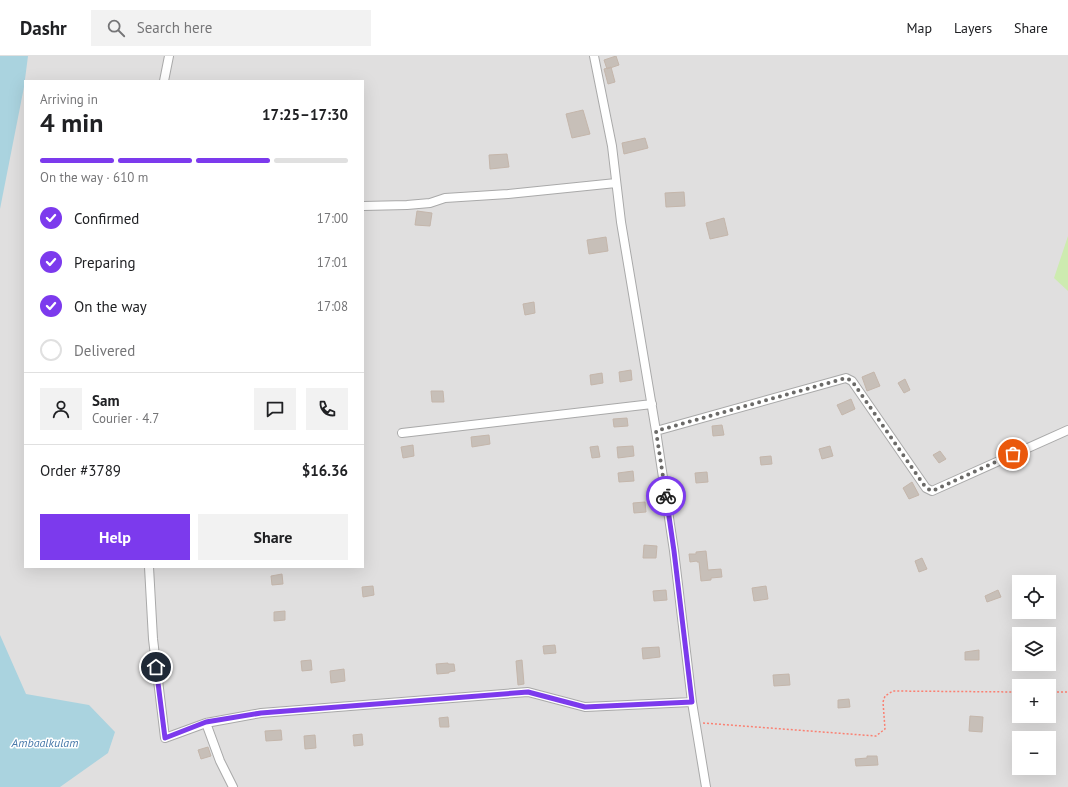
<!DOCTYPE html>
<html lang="en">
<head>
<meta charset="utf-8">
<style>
	:root { --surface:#fff; --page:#f2f2f2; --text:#202124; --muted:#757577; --line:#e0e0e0; --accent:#7c3aed }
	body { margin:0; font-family:"PT Sans",sans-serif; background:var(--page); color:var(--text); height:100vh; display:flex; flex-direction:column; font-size:15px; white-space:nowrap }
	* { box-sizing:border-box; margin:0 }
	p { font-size:13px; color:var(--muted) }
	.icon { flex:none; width:22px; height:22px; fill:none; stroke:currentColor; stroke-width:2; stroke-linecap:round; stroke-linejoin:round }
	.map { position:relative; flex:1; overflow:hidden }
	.side { position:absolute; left:24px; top:24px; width:340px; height:488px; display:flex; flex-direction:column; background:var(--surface); border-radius:0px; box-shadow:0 4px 16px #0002 }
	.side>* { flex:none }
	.buttons { position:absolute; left:1012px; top:519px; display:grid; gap:8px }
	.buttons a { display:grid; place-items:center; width:44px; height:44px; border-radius:0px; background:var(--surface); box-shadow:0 4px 16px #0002; font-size:20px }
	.pin { position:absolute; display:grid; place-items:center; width:34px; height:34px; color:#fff; margin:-17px; border:2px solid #fff; border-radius:50%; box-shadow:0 1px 4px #0007 }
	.courier { position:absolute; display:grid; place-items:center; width:40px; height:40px; margin:-20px; border:3px solid #7c3aed; border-radius:50%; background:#fff; color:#222; box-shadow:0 1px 5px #0007 }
	.headline em { font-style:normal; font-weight:700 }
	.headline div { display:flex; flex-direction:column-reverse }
	.headline { display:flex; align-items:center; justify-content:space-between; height:68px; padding:0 16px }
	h1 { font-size:26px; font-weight:700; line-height:30px }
	.bar { display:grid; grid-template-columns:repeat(4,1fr); gap:6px 4px; align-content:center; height:48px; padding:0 16px }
	.bar i { height:5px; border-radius:3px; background:var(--line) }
	.bar .on { background:var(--accent) }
	.bar p { grid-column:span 4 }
	.line { display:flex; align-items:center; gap:10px; padding:0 16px; border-top:1px solid var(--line) }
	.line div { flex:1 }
	.round { display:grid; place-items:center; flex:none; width:42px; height:42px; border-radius:0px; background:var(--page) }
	ol { padding:0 16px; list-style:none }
	li { display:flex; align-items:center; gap:12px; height:44px }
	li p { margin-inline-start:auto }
	li .icon { padding:4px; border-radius:50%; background:var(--accent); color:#fff; stroke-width:4 }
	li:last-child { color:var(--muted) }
	li i { width:22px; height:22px; border:2px solid var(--line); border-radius:50% }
	.primary-button { display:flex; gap:8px; margin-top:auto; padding:8px 16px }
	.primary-button a { flex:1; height:46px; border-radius:0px; background:var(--accent); color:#fff; font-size:16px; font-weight:700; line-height:46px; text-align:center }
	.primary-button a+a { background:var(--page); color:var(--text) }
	header { display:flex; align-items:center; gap:24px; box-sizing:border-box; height:56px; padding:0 20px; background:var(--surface); border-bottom:1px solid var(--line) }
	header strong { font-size:19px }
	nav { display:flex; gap:22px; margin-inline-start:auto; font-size:14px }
	.search { width:280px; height:36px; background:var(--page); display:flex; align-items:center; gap:10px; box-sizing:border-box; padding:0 14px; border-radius:0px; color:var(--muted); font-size:15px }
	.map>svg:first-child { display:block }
	.residential { fill:#e0dfdf; fill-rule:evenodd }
	.grass { fill:#cdebb0 }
	.water { fill:#aad3df }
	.building { fill:#c7bfb8; stroke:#c4b6ab }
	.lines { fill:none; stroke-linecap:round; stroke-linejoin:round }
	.street-casing { stroke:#a9a9a9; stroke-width:10 }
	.path { stroke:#fa8072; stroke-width:1.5; stroke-dasharray:2 2; stroke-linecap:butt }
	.street { stroke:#fff; stroke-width:8 }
	.done { stroke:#6b6a68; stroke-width:4; stroke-dasharray:0 7.2 }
	.route { stroke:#7c3aed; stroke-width:5 }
	.labels { text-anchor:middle; stroke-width:3; stroke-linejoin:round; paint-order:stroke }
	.water-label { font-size:12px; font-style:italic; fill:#4a7aab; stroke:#fff }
</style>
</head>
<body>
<header>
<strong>Dashr</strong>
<div class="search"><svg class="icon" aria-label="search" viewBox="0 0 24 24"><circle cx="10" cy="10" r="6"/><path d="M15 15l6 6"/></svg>Search here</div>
<nav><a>Map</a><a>Layers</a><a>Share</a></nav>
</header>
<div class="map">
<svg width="1068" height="731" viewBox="0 0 1068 731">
	<rect width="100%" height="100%" fill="#f2efe9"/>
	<path class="residential" d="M0 0H1068V731H0ZM25 25H363V511H25ZM1019 526H1049V556H1019ZM1019 578H1049V608H1019ZM1019 630H1049V660H1019ZM1019 682H1049V712H1019Z"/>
	<path class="grass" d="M1068 180V235L1054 222Z"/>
	<path class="water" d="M0 0H28L24 31 0 153Z
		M0 579 26 638 89 649 115 676 108 697 60 731H0Z"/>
	<path class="building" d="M616 0 619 9 607 13 604 4Z
		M611 11 615 26 608 28 604 13Z
		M583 54 590 78 572 82 566 58Z
		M645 82 648 92 624 98 622 87Z
		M507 98 509 111 490 113 489 99Z
		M684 136 685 150 666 151 665 137Z
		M417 155 432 157 430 170 415 169Z
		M724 162 728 179 710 183 706 167Z
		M606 181 608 195 589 198 587 184Z
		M534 246 535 257 525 259 523 248Z
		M631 314 632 324 620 326 619 316Z
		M874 316 880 330 867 335 862 321Z
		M602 317 603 327 591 329 590 319Z
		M905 323 910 334 904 337 898 327Z
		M431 335H443L444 346H432Z
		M851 343 855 353 842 359 837 349Z
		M627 362 628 370 614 371 613 363Z
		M722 369 724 379 713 380 712 370Z
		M489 379 490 388 472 391 471 381Z
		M413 389 414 400 403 402 401 391Z
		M598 390 600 401 592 402 590 391Z
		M633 390 634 400 618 402 617 391Z
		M830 390 833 400 822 403 819 393Z
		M940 395 946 403 939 407 933 399Z
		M771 400 772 408 761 409 760 401Z
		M633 415 634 425 619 426 618 417Z
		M707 416 708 426 696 427 695 417Z
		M912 426 919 439 909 443 903 432Z
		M645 446 646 456 634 457 633 447Z
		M644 489 657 490 656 502H643Z
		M706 495 708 514 721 513 722 521 711 522V524L701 525 699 506H697V505L690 506 689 498H696V496Z
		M922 502 927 513 919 516 915 505Z
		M282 518 283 528 272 529 271 520Z
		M373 530 374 539 363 541 362 531Z
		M766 530 768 543 754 545 752 532Z
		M666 534 667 544 654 545 653 535Z
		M998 534 1001 541 987 546 985 540Z
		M285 555V564L274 565V556Z
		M555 589 556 597 544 598 543 590Z
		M659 591 660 601 643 603 642 592Z
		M979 594V604H965V596Z
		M311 604 312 614 302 615 301 605Z
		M522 604 524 628 518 629 516 605Z
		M448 607V608H454L455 615 449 616V617L437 618 436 608Z
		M344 613 345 625 331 627 330 615Z
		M789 618 790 629 774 630 773 619Z
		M849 643 850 651 838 652V644Z
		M970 660 983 661 982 676 969 675Z
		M448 661 449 671H440L439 662Z
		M281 674 282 684 266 685 265 675Z
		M362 678 363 689 354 690 353 679Z
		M315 679 316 692 305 693 304 680Z
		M208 691 211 700 201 703 198 694Z
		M867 700H877L878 709 856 710 855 703 867 702Z"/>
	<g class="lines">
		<defs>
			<path id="street" d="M594 0 612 90 621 166 656 375 674 495 692 646 706 731
				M164 25 169 0
				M363 150 407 149 430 147 445 142 508 138 616 127
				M656 375 846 322 852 325 926 432 932 435 1068 374
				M402 377 652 348
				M149 511 153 583 165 682 206 667 261 657 528 636 585 651 692 646
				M206 667 220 705 233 731"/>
		</defs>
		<use href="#street" class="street-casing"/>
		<path class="path" d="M1049 636H1068
			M703 667 876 680 885 673 883 646 885 640 893 635 1019 636"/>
		<use href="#street" class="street"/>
	</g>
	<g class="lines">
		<path class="done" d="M666 440 656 375 846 322 852 325 926 432 932 435 1013 398"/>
		<path class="route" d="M156 611 165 682 206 666 261 657 528 636 585 651 692 646 674 495 666 440"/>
	</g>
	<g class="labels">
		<g class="water-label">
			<text x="45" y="691">Ambaalkulam</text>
		</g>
	</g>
</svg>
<div class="buttons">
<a><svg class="icon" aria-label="locate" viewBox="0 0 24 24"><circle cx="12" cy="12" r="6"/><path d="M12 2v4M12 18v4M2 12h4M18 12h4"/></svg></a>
<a><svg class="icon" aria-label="layers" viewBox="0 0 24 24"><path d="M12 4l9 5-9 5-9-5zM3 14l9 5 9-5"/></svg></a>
<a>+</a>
<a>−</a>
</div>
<div class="pin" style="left:1013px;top:398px;background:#ea580c"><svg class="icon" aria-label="bag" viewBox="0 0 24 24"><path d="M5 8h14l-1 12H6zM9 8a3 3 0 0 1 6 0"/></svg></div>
<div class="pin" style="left:156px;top:611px;background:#1f2937"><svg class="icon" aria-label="home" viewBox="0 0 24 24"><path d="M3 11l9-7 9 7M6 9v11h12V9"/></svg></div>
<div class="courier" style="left:666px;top:440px"><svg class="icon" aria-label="bike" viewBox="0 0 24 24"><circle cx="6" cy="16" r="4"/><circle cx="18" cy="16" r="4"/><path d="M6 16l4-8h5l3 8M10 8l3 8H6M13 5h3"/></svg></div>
<section class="side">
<div class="headline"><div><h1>4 min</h1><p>Arriving in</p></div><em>17:25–17:30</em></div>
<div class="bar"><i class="on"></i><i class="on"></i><i class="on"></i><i></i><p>On the way · 610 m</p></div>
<ol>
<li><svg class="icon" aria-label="check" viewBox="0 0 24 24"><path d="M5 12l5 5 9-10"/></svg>Confirmed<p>17:00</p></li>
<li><svg class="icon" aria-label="check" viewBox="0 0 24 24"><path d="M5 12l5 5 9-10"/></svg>Preparing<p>17:01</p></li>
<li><svg class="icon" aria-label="check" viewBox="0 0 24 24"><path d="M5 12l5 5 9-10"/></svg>On the way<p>17:08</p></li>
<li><i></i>Delivered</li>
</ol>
<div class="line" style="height:72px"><a class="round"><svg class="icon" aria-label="person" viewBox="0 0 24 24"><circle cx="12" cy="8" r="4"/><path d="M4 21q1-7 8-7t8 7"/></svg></a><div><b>Sam</b><p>Courier · 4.7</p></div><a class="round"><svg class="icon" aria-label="chat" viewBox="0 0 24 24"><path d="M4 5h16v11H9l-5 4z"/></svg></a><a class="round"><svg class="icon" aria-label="phone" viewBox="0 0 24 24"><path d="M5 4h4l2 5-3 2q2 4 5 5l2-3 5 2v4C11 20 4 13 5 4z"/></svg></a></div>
<div class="line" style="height:52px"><div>Order #3789</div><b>$16.36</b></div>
<div class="primary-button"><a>Help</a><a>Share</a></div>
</section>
</div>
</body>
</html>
